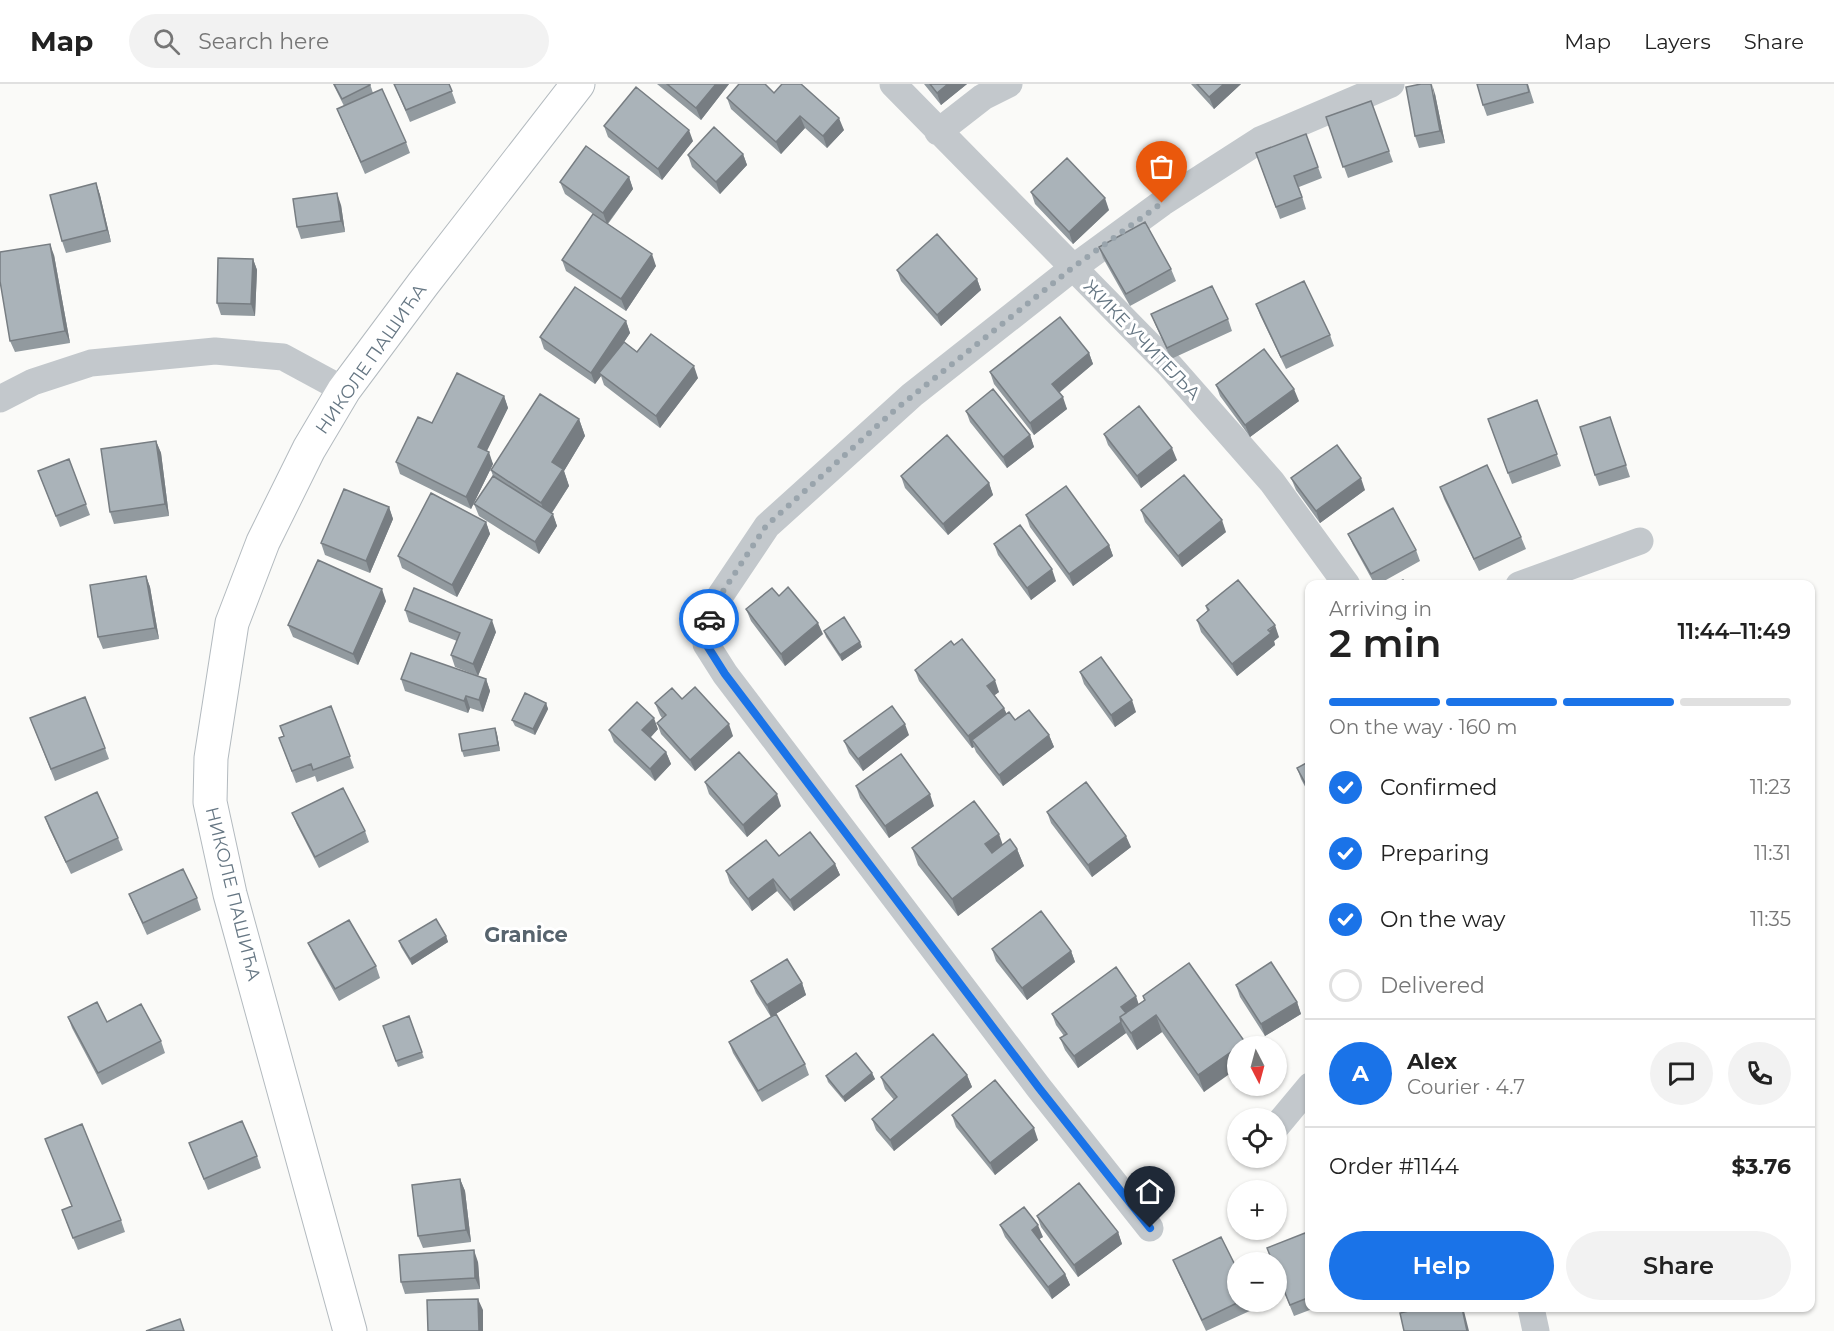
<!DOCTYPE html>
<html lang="en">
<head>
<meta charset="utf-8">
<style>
	:root { --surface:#fff; --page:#f2f2f2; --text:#222; --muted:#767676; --line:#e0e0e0; --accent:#1a73e8 }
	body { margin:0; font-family:Montserrat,sans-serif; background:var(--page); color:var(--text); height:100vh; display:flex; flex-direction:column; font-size:22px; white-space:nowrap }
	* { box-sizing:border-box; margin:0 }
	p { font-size:20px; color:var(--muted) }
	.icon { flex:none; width:33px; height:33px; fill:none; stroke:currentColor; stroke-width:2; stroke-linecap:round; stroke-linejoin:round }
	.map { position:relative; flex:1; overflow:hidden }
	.drawer { position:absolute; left:1305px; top:496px; width:510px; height:732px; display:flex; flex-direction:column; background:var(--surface); border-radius:12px; box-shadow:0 2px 4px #0004 }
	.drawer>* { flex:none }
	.needle { width:39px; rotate:174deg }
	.controls { position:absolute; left:1227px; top:952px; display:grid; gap:12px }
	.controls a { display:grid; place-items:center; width:60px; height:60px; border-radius:50%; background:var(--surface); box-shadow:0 2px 4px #0004; font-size:30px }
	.pin { position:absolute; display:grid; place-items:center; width:51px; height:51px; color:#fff; margin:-62px -26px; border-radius:50% 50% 50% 0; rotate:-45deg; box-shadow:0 0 6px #0007 }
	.pin .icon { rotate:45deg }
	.courier { position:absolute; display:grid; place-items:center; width:60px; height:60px; margin:-30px; border:4px solid #1a73e8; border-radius:50%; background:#fff; color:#222; box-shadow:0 2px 8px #0007 }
	.summary em { font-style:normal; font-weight:600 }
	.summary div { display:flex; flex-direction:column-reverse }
	.summary { display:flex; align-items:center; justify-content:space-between; height:102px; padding:0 24px }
	h1 { font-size:39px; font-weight:600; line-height:45px }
	.bar { display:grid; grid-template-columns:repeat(4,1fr); gap:9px 6px; align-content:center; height:72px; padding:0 24px }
	.bar i { height:8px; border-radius:4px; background:var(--line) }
	.bar .selected { background:var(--accent) }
	.bar p { grid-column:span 4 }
	.line { display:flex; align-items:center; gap:15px; padding:0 24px; border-top:2px solid var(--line) }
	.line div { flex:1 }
	.round { display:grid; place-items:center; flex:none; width:63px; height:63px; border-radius:32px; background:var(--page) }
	ol { padding:0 24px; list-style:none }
	li { display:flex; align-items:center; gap:18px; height:66px }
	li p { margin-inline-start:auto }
	li .icon { padding:6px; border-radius:50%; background:var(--accent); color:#fff; stroke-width:4 }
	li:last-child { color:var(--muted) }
	li i { width:33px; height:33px; border:3px solid var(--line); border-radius:50% }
	.button { display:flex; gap:12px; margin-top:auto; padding:12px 24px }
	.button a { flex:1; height:69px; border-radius:36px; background:var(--accent); color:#fff; font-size:24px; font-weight:600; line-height:69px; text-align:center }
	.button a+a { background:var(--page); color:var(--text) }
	header { display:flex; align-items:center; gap:36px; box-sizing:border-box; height:84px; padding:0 30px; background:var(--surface); border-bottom:2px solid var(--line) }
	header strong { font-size:28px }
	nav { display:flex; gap:33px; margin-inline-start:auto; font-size:21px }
	.search { width:420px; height:54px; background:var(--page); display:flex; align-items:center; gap:15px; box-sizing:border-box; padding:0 21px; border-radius:33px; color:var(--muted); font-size:22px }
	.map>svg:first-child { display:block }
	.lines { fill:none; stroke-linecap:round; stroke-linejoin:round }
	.secondary-casing { stroke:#b3babf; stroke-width:35 }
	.street { stroke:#c3c8cc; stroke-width:27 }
	.secondary { stroke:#fff; stroke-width:33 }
	.wall { fill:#929a9f }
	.shaded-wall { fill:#777d82 }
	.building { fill:#aab3b9; stroke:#777d82; stroke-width:1.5 }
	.done { stroke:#99a4ac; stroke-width:6; stroke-dasharray:0 10.8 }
	.route { stroke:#1a73e8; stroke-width:8 }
	.labels { text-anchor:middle; stroke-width:6; stroke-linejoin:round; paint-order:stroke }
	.street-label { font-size:18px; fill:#657683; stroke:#fff }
	.quarter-label { font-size:21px; font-weight:bold; fill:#57646e; stroke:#fff }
</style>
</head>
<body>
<header>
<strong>Map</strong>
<div class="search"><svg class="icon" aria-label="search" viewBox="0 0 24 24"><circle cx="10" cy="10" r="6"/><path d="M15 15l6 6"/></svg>Search here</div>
<nav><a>Map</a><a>Layers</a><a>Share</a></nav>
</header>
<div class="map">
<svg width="1834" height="1247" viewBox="0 0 1834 1247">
	<rect width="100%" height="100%" fill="#fafaf8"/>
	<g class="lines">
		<defs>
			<path id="secondary" d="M350 1247 230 810 210 718 211 674 232 539 263 458 309 365 344 306 423 200 578 0"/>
		</defs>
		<use href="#secondary" class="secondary-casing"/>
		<path class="street" d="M893 0 1170 282 1272 398 1347 501
			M938 48 983 13 1009 0
			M0 315 33 298 91 279 215 267 283 273 344 306
			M1519 501 1640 457
			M1276 1043 1310 1002
			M1150 1144 1039 1004 725 590 706 560 710 527 767 442 912 311 1073 184 1162 119 1260 56 1391 0
			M1531 1224 1536 1247"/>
		<use href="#secondary" class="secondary"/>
	</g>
	<path class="wall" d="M333 0H370L373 9 406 58 410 69 365 90 337 25 344 22Z
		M394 0H449L456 19 410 38Z
		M657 0H729L701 36Z
		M924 0H967L941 21Z
		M1191 0H1241L1214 25Z
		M1528 0 1534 19 1487 32 1483 21Z
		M774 9 844 46 827 64 805 44 781 70 731 25 727 14Z
		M1435 10 1445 59 1419 64 1415 52Z
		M1371 17 1393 78 1348 94 1326 33Z
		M604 42 693 57 662 96 608 53Z
		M1306 50 1322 94 1299 103 1306 125 1280 135 1256 69Z
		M743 70 747 81 720 110 692 83 688 71Z
		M629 93 633 105 608 140 656 182 626 227 566 187 562 176 593 130 565 110 560 98Z
		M96 99 100 111 111 158 66 169 62 157Z
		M1031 108 1109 126 1073 160 1035 120Z
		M341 121 345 148 301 155 297 143Z
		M1099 163 1171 185 1176 197 1130 222 1103 174Z
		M54 171 70 259 15 268 10 257Z
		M253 175 257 186 255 232 221 231 217 219Z
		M897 186 977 195 981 206 941 242 901 197Z
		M1256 220 1330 251 1334 262 1286 285 1260 231Z
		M1151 230 1228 235 1232 247 1171 275 1156 242Z
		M626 237 630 249 624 258 637 268 698 294 660 344 604 301 601 292 595 300 544 265 540 253Z
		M1089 269 1093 280 1059 309 1067 325 1034 351 994 300 990 288Z
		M1216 301 1299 317 1250 353 1220 312Z
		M504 312 508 324 486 367 493 380 471 425 400 390 396 378 432 339Z
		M1537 316 1561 382 1512 400 1488 335Z
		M966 327 1030 351 1034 363 1007 384 970 338Z
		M1610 333 1630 393 1599 402 1595 391Z
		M579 335 585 352 564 387 569 402 552 429 557 442 539 470 479 432 474 420 493 392 491 386Z
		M1104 350 1177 376 1141 404 1108 361Z
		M156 357 161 369 169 432 114 440 110 428Z
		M69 375 90 431 60 443 38 387Z
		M901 392 989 399 993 411 948 451 905 404Z
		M1291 394 1365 406 1320 439 1296 406Z
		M1440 403 1521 453 1526 465 1479 487 1444 415Z
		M389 423 393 435 370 489 325 471 321 459Z
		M1141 426 1226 448 1182 483 1145 438Z
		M1026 431 1109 461 1113 472 1073 502 1030 443Z
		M486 438 490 450 457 513 402 484 398 472Z
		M1348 450 1416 466 1420 477 1377 501H1375L1353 461Z
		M994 460 1056 497 1031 516 998 471Z
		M146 492 150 503 159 555 103 565 98 553Z
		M386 517 358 581 293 553 288 541Z
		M1206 522 1279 553 1274 557 1275 561 1237 592 1201 548 1197 536 1207 527Z
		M746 525 823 550 785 582 751 537Z
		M405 526 496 548 478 592 455 583 451 571 457 557 409 538Z
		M824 547 862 563 842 577 826 553Z
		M915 586 999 608 994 611 1006 629 1015 636 1049 651 1054 663 1003 702 976 668 974 663 972 664 919 597Z
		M1080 588 1136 628 1115 643 1084 600Z
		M401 595H486L490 607 483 628 470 624 468 629 405 607Z
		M682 615 733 652 695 687 661 650 657 639 662 634 660 631 655 619Z
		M546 619 548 625 535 651 515 642 512 636Z
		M331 622 354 684 317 698 315 692 296 699 279 654 284 652Z
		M30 634 105 664 109 675 55 697Z
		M495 644 497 650 500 667 464 673 462 667Z
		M658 645 651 653 666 668 671 680 655 697 614 658 609 646Z
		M909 651 863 687 849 669 844 657Z
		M1310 677V712L1301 695 1297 684Z
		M705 698 781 722 747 753 709 710Z
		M856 702 934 722 889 754 860 714Z
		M1047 728 1131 763 1092 793 1051 739Z
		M292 729 365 747 369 758 319 784 297 741Z
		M45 733 118 754 123 766 71 790 49 744Z
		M1003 761 1017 765 1024 782 958 832 918 781 912 764Z
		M779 772 835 780 840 791 794 827 777 807 752 827 730 799 726 787Z
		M129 810 197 814 201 826 147 851 134 822Z
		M446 852 448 858 412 881 401 863 399 857Z
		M308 859 376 882 380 894 339 917 313 870Z
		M992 865 1071 867 1075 878 1027 916 996 877Z
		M751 897 802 899 806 911 774 931 805 980 809 991 762 1018 733 969 729 958 771 933 756 909Z
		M1236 901 1297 918 1301 930 1265 952 1240 913Z
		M1143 912 1245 958 1247 963H1238L1204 1008 1162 948 1137 966 1126 949 1078 984 1065 966 1060 954 1064 952 1056 941 1052 930 1139 920 1144 916Z
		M409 932 424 974 398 983 383 942Z
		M68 933 107 938 161 957 165 969 102 1001 72 944Z
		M872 989 875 995 845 1018 828 998 826 992Z
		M967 991 972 1003 894 1067 876 1046 872 1035 894 1016 885 1005 881 993Z
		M952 1031 1038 1056 995 1091 956 1043Z
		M189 1059 257 1072 261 1084 208 1106Z
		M460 1095 465 1107 471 1158 423 1164 418 1152Z
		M72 1122 121 1136 125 1148 78 1166 66 1137Z
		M1037 1132 1118 1148 1122 1160 1078 1193 1041 1143Z
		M1000 1141 1043 1153 1039 1155 1065 1190 1070 1201 1052 1215 1005 1153Z
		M1310 1160V1224H1315L1294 1232 1276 1188Z
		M1173 1176 1238 1218H1252L1254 1225 1206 1247 1178 1188Z
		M478 1178 480 1205 405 1210 401 1198Z"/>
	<path class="shaded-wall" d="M716 0H729L701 36 696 24Z
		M948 0H967L941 21 937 9Z
		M1224 0H1241L1214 25 1209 13Z
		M1432 0 1435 10 1445 59 1440 47Z
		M800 32 805 44 781 70 776 58Z
		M839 34 844 46 827 64 823 52Z
		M689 46 693 57 662 96 658 85Z
		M743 70 747 81 720 110 716 98Z
		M629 93 633 105 607 140 603 129Z
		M96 99 100 111 111 158 107 146Z
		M337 109 341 121 345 148 341 137Z
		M1105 114 1109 126 1073 160 1069 148Z
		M50 160 54 171 70 259 65 247Z
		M652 170 656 182 626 227 621 215Z
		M253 175 257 186 255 232 251 220Z
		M977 195 981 206 941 242 937 231Z
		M626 237 630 249 602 291 599 289 601 292 595 300 591 289Z
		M1089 269 1093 280 1056 311 1052 300Z
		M694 282 698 294 660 344 656 332Z
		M1294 305 1299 317 1250 353 1245 341Z
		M504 312 508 324 483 375 478 363Z
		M1063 313 1067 325 1034 351 1030 339Z
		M579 335 585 352 564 387 569 402 547 436 541 419 552 378Z
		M1030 351 1034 363 1007 384 1003 373Z
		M156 357 161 369 169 432 165 420Z
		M1172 364 1177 376 1141 404 1137 392Z
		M489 368 493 380 471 425 466 413Z
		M1361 394 1365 406 1320 439 1316 427Z
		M989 399 993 411 948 451 943 440Z
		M389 423 393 435 370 489 366 477Z
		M553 430 557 442 539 470 535 458Z
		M1222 436 1226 448 1182 483 1178 472Z
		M486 438 490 450 457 513 452 501Z
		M1109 461 1113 472 1073 502 1069 490Z
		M1052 485 1056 497 1031 516 1027 504Z
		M146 492 150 503 159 555 155 544Z
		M382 505 386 517 358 581 353 570Z
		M492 536 496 548 478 592 473 580Z
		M818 539 823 550 785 582 781 570Z
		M1275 541 1279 553 1274 557 1275 561 1237 592 1232 580Z
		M860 558 862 563 842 577 840 571Z
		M486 595 490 607 483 628 479 616Z
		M995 596 999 608 991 614 987 602Z
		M466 612 470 624 468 629 464 617Z
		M1132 616 1136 628 1115 643 1111 631Z
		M546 619 548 625 535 651 533 645Z
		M1004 624 1009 635 972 656 974 663 972 664 968 652Z
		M654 634 658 645 647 657 642 646Z
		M729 640 733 652 695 687 690 676Z
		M905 640 909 651 863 687 858 675Z
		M495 644 497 650 500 667 498 661Z
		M1049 651 1054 663 1003 702 999 691Z
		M666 668 671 680 655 697 650 685Z
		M777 710 781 722 747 753 743 741Z
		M930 710 934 722 889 754 885 742Z
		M999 750 1005 767 991 778 985 760Z
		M1126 752 1131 763 1092 793 1088 781Z
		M1017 765 1024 782 958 832 952 815Z
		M835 780 840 791 794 827 790 816Z
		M773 795 777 807 752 827 748 815Z
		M446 852 448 858 412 881 410 875Z
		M1071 867 1075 878 1027 916 1022 904Z
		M802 899 806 911 771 933 767 921Z
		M1136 912 1140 924 1125 934 1121 923Z
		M1297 918 1301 930 1265 952 1261 940Z
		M1156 931 1162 948 1137 966 1131 949Z
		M1121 938 1126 949 1078 984 1074 972Z
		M1245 958 1247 963H1238V984L1204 1008 1198 991Z
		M872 989 875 995 845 1018 843 1013Z
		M967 991 972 1003 894 1067 890 1056Z
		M1034 1044 1038 1056 995 1091 990 1079Z
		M460 1095 465 1107 471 1158 466 1146Z
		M1038 1141 1043 1153 1036 1157 1032 1146Z
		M1118 1148 1122 1160 1078 1193 1074 1181Z
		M474 1166 478 1178 480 1205 475 1194Z
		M1065 1190 1070 1201 1052 1215 1048 1203Z
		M478 1215 483 1226V1247H479Z
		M1462 1224H1463L1464 1227 1469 1247H1467Z"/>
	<path class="building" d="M334 0H370V1L342 15Z
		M394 0H449L452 7 406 26Z
		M667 0H716L696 24Z
		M739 0H765L774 9 782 0H801L839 34 823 52 800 32 776 58 727 14Z
		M930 0H948L937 9Z
		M1197 0H1224L1209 13Z
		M1421 0H1431L1440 47 1415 52 1406 3Z
		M1477 0H1527L1529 8 1483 21Z
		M636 3 689 46 658 85 604 42Z
		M382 5 406 58 361 78 337 25Z
		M1371 17 1389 67 1343 83 1326 33Z
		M714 43 743 70 716 98 688 71Z
		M1306 50 1318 83 1294 92 1302 113 1276 123 1256 69Z
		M586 62 629 93 603 129 560 98Z
		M1067 74 1105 114 1069 148 1031 108Z
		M96 99 107 146 62 157 50 111Z
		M337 109 341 137 297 143 293 115Z
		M593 130 652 170 621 215 562 176Z
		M1145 138 1171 185 1126 210 1099 163Z
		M937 150 977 195 937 231 897 186Z
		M50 160 65 247 10 257 0 197V168Z
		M218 174 253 175 251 220 217 219Z
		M1304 197 1330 251 1281 273 1256 220Z
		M1212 202 1228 235 1167 264 1151 230Z
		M575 203 626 237 591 289 540 253Z
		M1060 233 1089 269 1052 300 1063 313 1030 339 990 288Z
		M651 250 694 282 656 332 599 289 624 258 637 268Z
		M1264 265 1294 305 1245 341 1216 301Z
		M457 289 504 312 478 363 489 368 466 413 396 378 418 333 432 339Z
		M993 305 1030 351 1003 373 966 327Z
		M540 310 579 335 552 378 563 385 541 419 491 386Z
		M1537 316 1557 370 1508 389 1488 335Z
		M1139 322 1172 364 1137 392 1104 350Z
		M1610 333 1626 381 1595 391 1580 343Z
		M947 351 989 399 943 440 901 392Z
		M156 357 165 420 110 428 101 365Z
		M1337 361 1361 394 1316 427 1291 394Z
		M69 375 86 420 56 432 38 387Z
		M1487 381 1521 453 1474 475 1440 403Z
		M1184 391 1222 436 1178 472 1141 426Z
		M493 392 553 430 535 458 474 420Z
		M1066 402 1109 461 1069 490 1026 431Z
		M344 405 389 423 366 477 321 459Z
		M431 409 486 438 452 501 398 472Z
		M1393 424 1416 466 1371 490 1348 450Z
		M1020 441 1052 485 1027 504 994 460Z
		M318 476 382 505 353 570 288 541Z
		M146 492 155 544 98 553 90 501Z
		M1238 496 1275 541 1268 546 1271 549 1232 580 1197 536 1209 526 1206 522Z
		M1403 496 1406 501H1393Z
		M788 503 818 539 781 570 746 525 772 504 779 512Z
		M414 504 492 536 473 580 451 571 460 549 405 526Z
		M844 533 860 558 840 571 824 547Z
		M962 555 995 596 987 602 1004 624 968 652 915 586 951 557 954 561Z
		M411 569 486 595 479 616 466 612 464 617 401 595Z
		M1101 573 1132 616 1111 631 1080 588Z
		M695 603 729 640 690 676 657 639 666 631 655 619 672 604 682 615Z
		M525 609 546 619 533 645 512 636Z
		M85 613 105 664 51 685 30 634Z
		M637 618 654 634 642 646 666 668 650 685 609 646Z
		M331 622 350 672 313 686 311 680 292 687 279 654 284 652 280 642Z
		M892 622 905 640 858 675 844 657Z
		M1029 626 1049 651 999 691 972 656 1009 628 1015 636Z
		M495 644 498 661 462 667 459 650Z
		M739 668 777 710 743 741 705 698Z
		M901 670 930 710 885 742 856 702Z
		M1310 677V708L1297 684Z
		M1086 698 1126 752 1088 781 1047 728Z
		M343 704 365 747 315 773 292 729Z
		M97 708 118 754 66 778 45 733Z
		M974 717 999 750 985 760 992 769 1010 755 1017 765 952 815 912 764Z
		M810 748 835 780 790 816 773 795 748 815 726 787 766 756 779 772Z
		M183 785 197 814 143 839 129 810Z
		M1041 827 1071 867 1022 904 992 865Z
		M436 835 446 852 410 875 399 857Z
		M349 836 376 882 335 905 308 859Z
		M787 875 802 899 767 921 751 897Z
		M1271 878 1297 918 1261 940 1236 901Z
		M1189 879 1245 958 1198 991 1156 931 1131 949 1120 933 1145 916 1143 912Z
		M1116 883 1136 912 1121 923 1126 929 1120 933 1121 938 1074 972 1060 954 1067 950 1052 930Z
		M97 918 107 938 141 920 161 957 98 989 68 933Z
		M776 930 805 980 758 1007 729 958Z
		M409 932 422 968 396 977 383 942Z
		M933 950 967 991 890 1056 872 1035 897 1013 881 993Z
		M856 969 872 989 843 1013 826 992Z
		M995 996 1034 1044 990 1079 952 1031Z
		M242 1037 257 1072 204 1095 189 1059Z
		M82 1040 121 1136 73 1154 62 1126 72 1122 45 1055Z
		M460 1095 466 1146 418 1152 412 1101Z
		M1079 1099 1118 1148 1074 1181 1037 1132Z
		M1024 1123 1038 1141 1032 1146 1065 1190 1048 1203 1000 1141Z
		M1305 1149 1310 1160V1213L1290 1221 1276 1187V1179H1273L1267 1164Z
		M1221 1153 1238 1187V1218H1239L1202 1236 1173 1176Z
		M474 1166 475 1194 401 1198 399 1171Z
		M478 1215 479 1247H428L427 1216Z
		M1422 1224H1462L1467 1247H1404L1400 1229Z
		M180 1235 184 1247H146Z"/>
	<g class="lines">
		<path class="done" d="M709 535 710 527 766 442 896 325 1072 184 1162 119"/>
		<path class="route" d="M709 535 706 560 725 590 1039 1004 1150 1144"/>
	</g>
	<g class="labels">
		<g class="street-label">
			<text transform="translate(1142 256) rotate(46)" y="6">ЖИКЕ УЧИТЕЉА</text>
			<text transform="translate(371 275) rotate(-55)" y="6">НИКОЛЕ ПАШИЋА</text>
			<text transform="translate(233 810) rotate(76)" y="6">НИКОЛЕ ПАШИЋА</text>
		</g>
		<g class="quarter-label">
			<text x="526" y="858">Granice</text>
		</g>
	</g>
</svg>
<div class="controls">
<a><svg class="needle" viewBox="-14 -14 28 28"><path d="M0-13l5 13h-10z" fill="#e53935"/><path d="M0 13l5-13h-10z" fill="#767676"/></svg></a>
<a><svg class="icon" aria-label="locate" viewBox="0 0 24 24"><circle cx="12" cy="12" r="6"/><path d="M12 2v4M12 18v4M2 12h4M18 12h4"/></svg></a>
<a>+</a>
<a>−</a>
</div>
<div class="pin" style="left:1162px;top:119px;background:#ea580c"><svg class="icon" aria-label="bag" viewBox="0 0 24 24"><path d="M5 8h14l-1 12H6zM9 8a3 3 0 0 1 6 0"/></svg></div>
<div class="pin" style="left:1150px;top:1144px;background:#1f2937"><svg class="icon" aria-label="home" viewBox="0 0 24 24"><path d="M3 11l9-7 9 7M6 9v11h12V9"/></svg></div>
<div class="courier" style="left:709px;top:535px"><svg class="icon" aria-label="car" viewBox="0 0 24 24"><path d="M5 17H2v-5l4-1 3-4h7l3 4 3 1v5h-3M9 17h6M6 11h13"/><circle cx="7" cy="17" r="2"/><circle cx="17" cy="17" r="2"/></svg></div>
<section class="drawer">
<div class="summary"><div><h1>2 min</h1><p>Arriving in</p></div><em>11:44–11:49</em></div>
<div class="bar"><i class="selected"></i><i class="selected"></i><i class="selected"></i><i></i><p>On the way · 160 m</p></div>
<ol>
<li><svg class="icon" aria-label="check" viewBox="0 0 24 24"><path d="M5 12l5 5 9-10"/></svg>Confirmed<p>11:23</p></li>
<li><svg class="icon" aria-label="check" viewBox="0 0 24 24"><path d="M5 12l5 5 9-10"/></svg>Preparing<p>11:31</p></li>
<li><svg class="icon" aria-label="check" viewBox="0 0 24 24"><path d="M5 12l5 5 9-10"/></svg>On the way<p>11:35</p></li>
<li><i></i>Delivered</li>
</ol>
<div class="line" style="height:108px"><b class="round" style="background:var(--accent);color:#fff">A</b><div><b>Alex</b><p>Courier · 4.7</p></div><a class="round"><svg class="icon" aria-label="chat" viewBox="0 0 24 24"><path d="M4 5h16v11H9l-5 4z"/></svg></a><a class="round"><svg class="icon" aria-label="phone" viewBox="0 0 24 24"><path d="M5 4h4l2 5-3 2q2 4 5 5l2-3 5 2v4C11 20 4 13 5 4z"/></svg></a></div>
<div class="line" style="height:78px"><div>Order #1144</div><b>$3.76</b></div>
<div class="button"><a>Help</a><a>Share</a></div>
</section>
</div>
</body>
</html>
